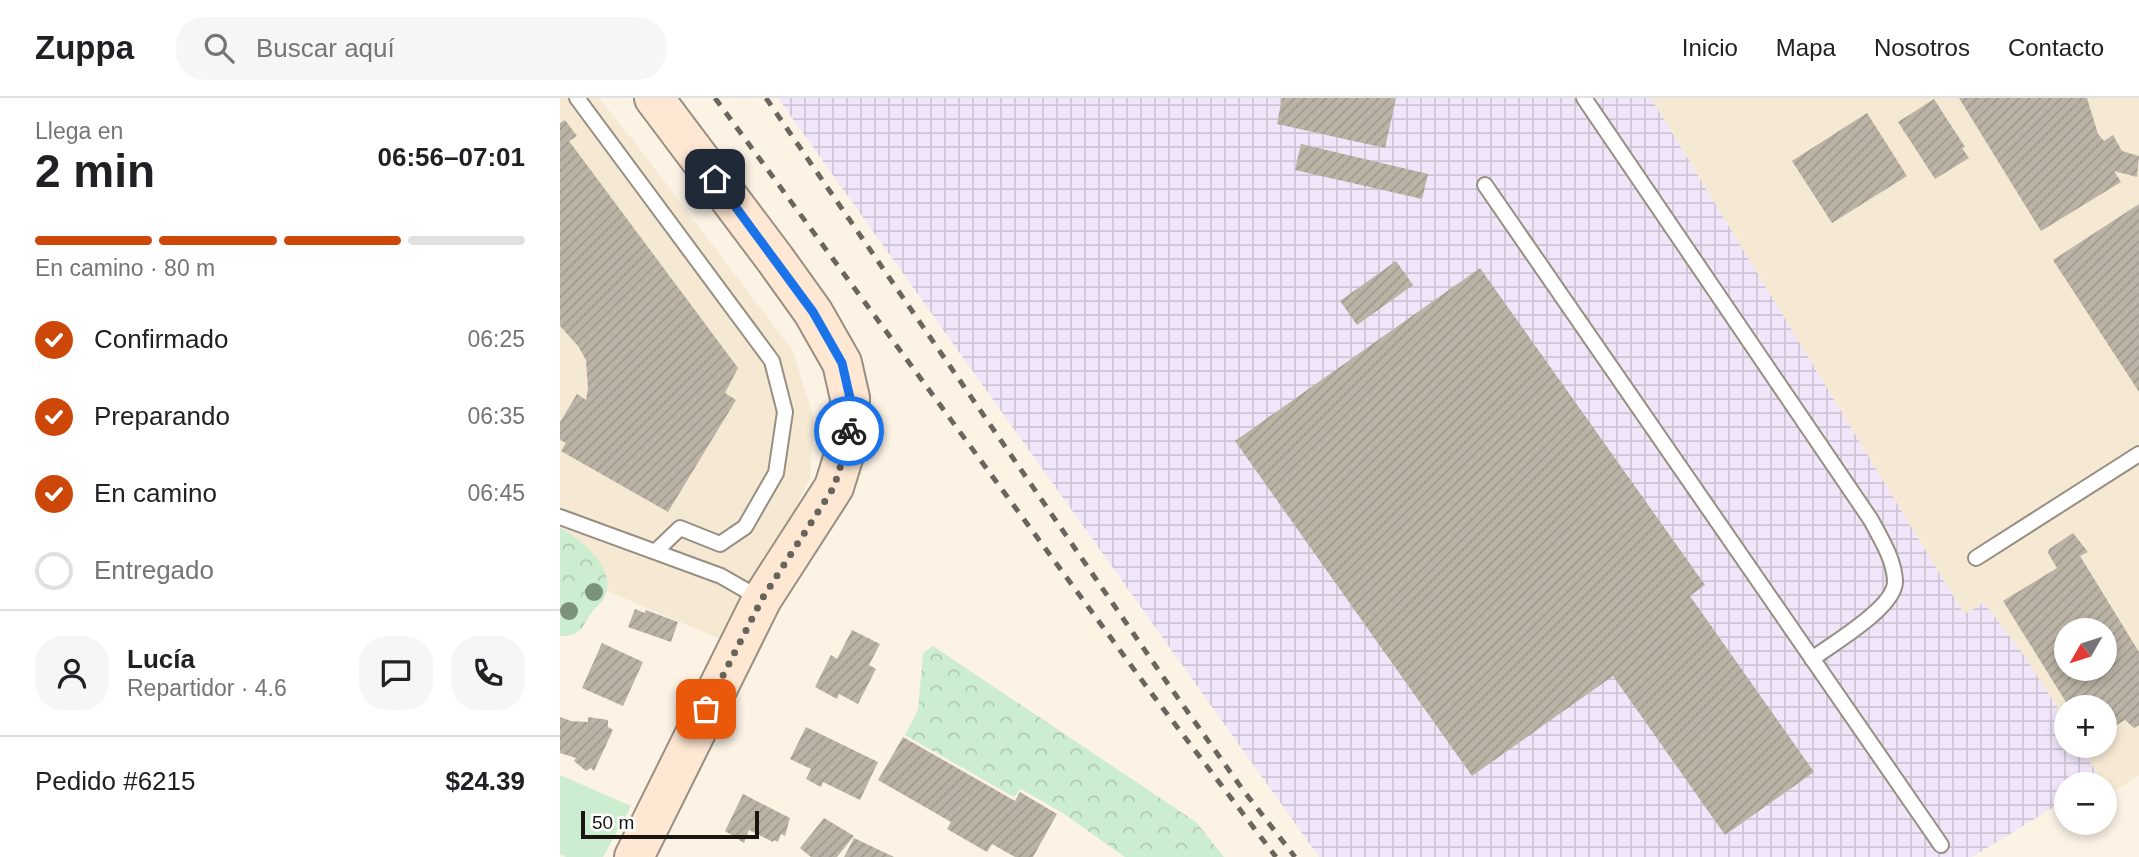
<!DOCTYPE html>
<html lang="es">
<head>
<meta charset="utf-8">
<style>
	:root { --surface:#fff; --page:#f6f6f6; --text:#202124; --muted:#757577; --line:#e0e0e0; --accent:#cd4709 }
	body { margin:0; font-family:Helvetica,sans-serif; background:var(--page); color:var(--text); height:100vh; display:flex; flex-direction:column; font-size:26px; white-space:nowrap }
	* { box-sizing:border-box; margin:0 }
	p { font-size:23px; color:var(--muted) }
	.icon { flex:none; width:38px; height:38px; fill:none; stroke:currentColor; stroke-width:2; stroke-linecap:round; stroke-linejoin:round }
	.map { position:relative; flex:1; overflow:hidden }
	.details { display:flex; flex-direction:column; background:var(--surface); width:560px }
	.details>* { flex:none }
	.needle { width:46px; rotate:231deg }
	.fabs { position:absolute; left:1494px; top:520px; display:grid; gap:14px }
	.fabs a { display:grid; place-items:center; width:63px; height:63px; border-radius:50%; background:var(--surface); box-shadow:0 4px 10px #0003; font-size:35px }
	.scale { position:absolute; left:21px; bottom:18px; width:178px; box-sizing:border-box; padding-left:7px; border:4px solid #191611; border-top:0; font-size:19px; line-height:24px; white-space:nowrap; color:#191611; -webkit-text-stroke:5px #fff; paint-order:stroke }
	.pin { position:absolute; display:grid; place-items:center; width:60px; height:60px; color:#fff; margin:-30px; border-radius:14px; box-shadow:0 4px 10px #0006 }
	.courier { position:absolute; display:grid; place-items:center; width:70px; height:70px; margin:-35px; border:5px solid #1a73e8; border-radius:50%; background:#fff; color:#222; box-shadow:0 2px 9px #0007 }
	.summary em { font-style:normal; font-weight:800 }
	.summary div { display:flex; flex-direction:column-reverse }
	.summary { display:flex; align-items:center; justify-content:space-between; height:119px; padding:0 35px }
	h1 { font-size:46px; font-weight:800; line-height:52px }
	.bar { display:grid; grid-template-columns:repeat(4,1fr); gap:10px 7px; align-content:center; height:84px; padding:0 35px }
	.bar i { height:9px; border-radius:5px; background:var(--line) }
	.bar .current { background:var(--accent) }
	.bar p { grid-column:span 4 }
	.line { display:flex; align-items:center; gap:18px; padding:0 35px; border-top:2px solid var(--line) }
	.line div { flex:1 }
	.round { display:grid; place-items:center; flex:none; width:74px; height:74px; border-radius:28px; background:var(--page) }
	ol { padding:0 35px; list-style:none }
	li { display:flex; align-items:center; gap:21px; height:77px }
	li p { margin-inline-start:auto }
	li .icon { padding:7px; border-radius:50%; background:var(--accent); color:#fff; stroke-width:4 }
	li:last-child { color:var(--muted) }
	li i { width:38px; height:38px; border:4px solid var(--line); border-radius:50% }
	header { display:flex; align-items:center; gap:42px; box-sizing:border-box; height:98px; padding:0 35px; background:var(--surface); border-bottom:2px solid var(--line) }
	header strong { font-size:33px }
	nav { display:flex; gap:38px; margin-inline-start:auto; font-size:24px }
	.search { width:490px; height:63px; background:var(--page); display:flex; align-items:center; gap:18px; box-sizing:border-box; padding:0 24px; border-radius:28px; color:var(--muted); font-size:26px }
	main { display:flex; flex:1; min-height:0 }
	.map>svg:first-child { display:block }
	.built { fill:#f6e9d4; fill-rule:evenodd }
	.industrial { fill:url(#industrial-grid) }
	.grass { fill:#ccedd0 }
	.forest { fill:url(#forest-crowns) }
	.building { fill:url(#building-hatch); fill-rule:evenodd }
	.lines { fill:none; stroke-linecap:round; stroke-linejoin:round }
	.service-casing { stroke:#968f82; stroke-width:18 }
	.secondary-casing { stroke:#968f82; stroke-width:42 }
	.service { stroke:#fff; stroke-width:14 }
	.secondary { stroke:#ffe8d3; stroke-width:38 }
	.rail { stroke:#6b665d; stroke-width:5; stroke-dasharray:9 9; stroke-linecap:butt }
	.tree { fill:#7a9277 }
	.done { stroke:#68635b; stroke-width:7; stroke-dasharray:0 12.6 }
	.route { stroke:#1a73e8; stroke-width:9 }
</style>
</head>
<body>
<header>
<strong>Zuppa</strong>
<div class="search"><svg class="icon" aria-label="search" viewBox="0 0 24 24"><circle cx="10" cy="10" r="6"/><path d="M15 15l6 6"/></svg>Buscar aquí</div>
<nav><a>Inicio</a><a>Mapa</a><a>Nosotros</a><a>Contacto</a></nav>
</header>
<main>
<section class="details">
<div class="summary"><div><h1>2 min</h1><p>Llega en</p></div><em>06:56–07:01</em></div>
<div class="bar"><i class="current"></i><i class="current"></i><i class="current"></i><i></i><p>En camino · 80 m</p></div>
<ol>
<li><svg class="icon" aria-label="check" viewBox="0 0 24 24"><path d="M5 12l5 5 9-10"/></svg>Confirmado<p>06:25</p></li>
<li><svg class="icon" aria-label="check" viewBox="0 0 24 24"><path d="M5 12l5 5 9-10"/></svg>Preparando<p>06:35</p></li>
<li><svg class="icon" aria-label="check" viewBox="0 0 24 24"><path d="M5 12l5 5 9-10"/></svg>En camino<p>06:45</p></li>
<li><i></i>Entregado</li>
</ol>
<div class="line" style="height:126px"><a class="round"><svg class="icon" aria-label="person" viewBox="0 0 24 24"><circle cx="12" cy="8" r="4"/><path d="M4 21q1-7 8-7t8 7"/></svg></a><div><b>Lucía</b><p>Repartidor · 4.6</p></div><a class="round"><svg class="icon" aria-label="chat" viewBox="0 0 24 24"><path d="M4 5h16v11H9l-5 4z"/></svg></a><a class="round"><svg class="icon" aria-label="phone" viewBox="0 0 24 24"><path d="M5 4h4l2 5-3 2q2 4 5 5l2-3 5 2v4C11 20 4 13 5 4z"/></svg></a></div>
<div class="line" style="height:91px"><div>Pedido #6215</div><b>$24.39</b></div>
</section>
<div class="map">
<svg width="1579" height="759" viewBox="0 0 1579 759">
	<defs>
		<pattern id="industrial-grid" width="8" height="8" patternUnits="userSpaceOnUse" patternTransform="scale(1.75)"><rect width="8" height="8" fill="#f1e5fa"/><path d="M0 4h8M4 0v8" fill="none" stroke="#cec4d5"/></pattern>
		<pattern id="forest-crowns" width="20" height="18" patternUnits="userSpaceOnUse" patternTransform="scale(1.75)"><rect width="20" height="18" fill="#ccedd0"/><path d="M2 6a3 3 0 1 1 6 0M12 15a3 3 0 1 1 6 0" fill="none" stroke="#afcab2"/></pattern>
		<pattern id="building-hatch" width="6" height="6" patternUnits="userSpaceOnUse" patternTransform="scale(1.75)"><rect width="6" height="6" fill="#bbb3a5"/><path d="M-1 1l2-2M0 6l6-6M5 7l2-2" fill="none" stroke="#a0998d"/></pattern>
	</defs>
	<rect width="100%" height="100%" fill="#fcf3e5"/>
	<path class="built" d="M0 0H39L73 42 233 253 254 321 250 381 167 544 0 473Z
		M1091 0H1579V677L1550 696 1520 648H1545V609H1507V625L1466 560 1424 505 1404 516ZM1507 532H1545V570H1507Z"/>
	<path class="industrial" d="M218 0H1091L1404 516 1424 505 1466 560 1507 625V648H1520L1540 680 1530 686H1507V701L1412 759H759Z"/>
	<path class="grass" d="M0 677 71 708 43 759H6L0 756Z"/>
	<path class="forest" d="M0 430C23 442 60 473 43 502 40 507 35 509 32 514 21 529 23 538 0 538Z
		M373 548 636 724 664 759H565L501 714 461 691 454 699 345 637 358 612 363 555Z"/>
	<path class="building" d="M722 0H836L825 50 717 26Z
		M1399 0H1527L1538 36 1544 43 1553 37 1562 53 1579 58 1577 79 1554 73 1561 84 1481 133Z
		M1374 1 1405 49 1402 50 1409 60 1375 81 1338 24Z
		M1307 15 1347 78 1272 125 1232 63Z
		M5 22 17 38 9 43 178 270 165 295 176 302 108 414 1 353 6 345 0 342V324L17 296 26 302 28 291 26 262 18 248 0 228V25Z
		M741 46 868 76 862 101 735 72Z
		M1579 106V294L1493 162Z
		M836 163 853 187 797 227 780 203Z
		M920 170 1145 487 1130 498 1254 674 1165 737 1053 578 912 678 675 343Z
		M1513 435 1528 454 1520 458 1579 554V627L1574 630 1565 622 1545 634V609H1509L1443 503 1497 470 1488 455 1489 451ZM1507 532H1545V570H1507Z
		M75 511 85 515 86 512 118 524 111 544 68 529Z
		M292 532 320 546 309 567 316 571 298 606 279 596 277 601 255 589 271 557 277 561Z
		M42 545 83 564 63 608 22 590Z
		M0 619 11 623 28 624V619L48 622V629L53 632 34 673 31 670 26 673 14 663 16 660 0 655Z
		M246 629 318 664 300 702 263 684 261 689 246 681 251 671 230 661Z
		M343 639 455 703 460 694 497 716 473 759H455L432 746 427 754 387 731 391 724 318 682Z
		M183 696 230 720 225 738 221 736 218 744 214 742 213 744 189 732 184 745 165 733Z
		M264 720 294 738 277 759H251L240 750Z
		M294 740 334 759H284Z"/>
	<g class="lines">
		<defs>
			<path id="service" d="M17 0 212 263 225 314 216 375 185 429 160 446 120 430 96 453
				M1024 0 1311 422C1321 441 1334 461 1335 483 1336 509 1272 546 1252 561
				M925 87 1381 747
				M0 419 161 478 201 501
				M1416 460 1579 356"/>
			<path id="secondary" d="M74 759 202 501 274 389 289 341 290 300 282 265 253 214 215 161 94 0"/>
		</defs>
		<use href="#service" class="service-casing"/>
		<use href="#secondary" class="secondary-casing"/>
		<use href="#service" class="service"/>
		<use href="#secondary" class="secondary"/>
		<path class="rail" d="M155 0 592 596 716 759
			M206 0 608 586 683 692 735 759"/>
	</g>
	<g class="tree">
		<circle cx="34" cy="494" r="9"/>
		<circle cx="9" cy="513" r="9"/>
	</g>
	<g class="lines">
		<path class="done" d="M146 611 202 501 274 389 289 341V333"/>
		<path class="route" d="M155 81 253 214 282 265 290 300 289 333"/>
	</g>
</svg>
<div class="fabs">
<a><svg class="needle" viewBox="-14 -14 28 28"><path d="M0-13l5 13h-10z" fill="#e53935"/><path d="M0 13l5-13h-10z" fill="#757577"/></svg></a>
<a>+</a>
<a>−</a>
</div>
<div class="scale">50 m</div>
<div class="pin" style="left:146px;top:611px;background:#ea580c"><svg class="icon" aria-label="bag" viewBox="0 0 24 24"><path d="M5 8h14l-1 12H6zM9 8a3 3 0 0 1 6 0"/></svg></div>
<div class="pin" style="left:155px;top:81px;background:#1f2937"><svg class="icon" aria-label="home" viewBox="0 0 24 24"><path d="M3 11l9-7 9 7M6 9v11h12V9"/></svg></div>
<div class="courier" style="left:289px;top:333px"><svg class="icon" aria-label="bike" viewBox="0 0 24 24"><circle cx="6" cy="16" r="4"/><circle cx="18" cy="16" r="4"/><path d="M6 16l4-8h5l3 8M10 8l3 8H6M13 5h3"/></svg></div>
</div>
</main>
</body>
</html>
